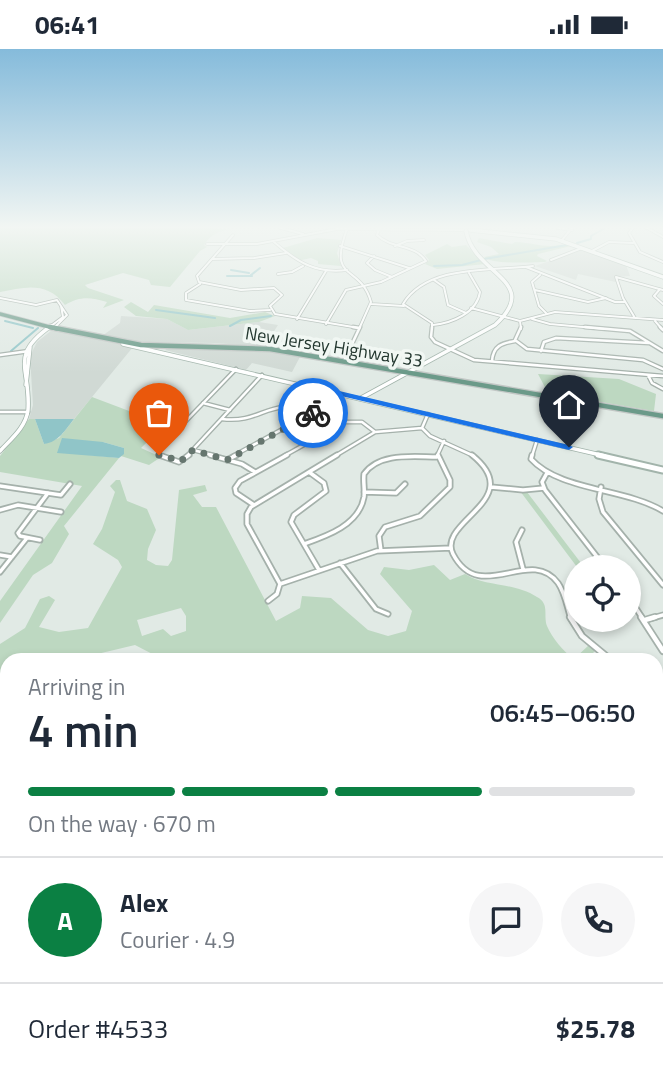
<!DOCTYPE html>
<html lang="en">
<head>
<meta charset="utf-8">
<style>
	:root { --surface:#fff; --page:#f6f6f7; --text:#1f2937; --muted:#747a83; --line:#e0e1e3; --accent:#0b8043 }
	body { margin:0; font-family:"Titillium Web",sans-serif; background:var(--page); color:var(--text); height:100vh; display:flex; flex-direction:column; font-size:26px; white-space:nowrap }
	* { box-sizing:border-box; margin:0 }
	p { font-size:23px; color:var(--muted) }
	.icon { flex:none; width:38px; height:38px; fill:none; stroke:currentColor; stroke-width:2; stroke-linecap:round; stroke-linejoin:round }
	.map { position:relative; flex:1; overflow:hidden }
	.sheet { position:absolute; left:0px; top:604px; width:663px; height:436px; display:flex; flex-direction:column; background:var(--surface); border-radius:21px 21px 0 0; box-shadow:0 4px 10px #0003 }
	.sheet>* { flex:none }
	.controls { position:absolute; left:564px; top:506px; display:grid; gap:14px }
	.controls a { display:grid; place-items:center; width:77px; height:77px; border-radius:50%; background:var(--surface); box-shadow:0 4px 10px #0003; font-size:35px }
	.pin { position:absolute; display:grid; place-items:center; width:60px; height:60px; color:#fff; margin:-72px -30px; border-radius:50% 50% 50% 0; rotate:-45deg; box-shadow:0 0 7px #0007 }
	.pin .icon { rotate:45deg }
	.courier { position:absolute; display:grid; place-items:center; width:70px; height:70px; margin:-35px; border:5px solid #1a73e8; border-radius:50%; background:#fff; color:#222; box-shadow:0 2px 9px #0007 }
	.summary em { font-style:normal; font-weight:600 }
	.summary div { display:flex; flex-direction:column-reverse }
	.summary { display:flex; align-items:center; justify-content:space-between; height:119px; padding:0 28px }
	h1 { font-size:46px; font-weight:600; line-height:52px }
	.bar { display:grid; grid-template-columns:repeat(4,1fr); gap:10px 7px; align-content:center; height:84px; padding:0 28px }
	.bar i { height:9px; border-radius:5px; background:var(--line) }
	.bar .selected { background:var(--accent) }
	.bar p { grid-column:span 4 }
	.line { display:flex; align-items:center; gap:18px; padding:0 28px; border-top:2px solid var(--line) }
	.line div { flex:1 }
	.round { display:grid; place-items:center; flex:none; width:74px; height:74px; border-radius:37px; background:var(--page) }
	.status { display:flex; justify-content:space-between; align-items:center; height:49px; padding:0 35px; background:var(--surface); direction:ltr }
	.status svg { height:19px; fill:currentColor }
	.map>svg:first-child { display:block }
	.built { fill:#d0d9d4 }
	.green { fill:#bdd8c1; fill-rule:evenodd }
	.water { fill:#90c5c8 }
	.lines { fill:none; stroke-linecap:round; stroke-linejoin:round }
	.stream { stroke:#90c5c8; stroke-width:2 }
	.street-far4-casing { stroke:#a5b1ab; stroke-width:3.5 }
	.street-far3-casing { stroke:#a5b1ab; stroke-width:5 }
	.street-far2-casing { stroke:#a5b1ab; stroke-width:7 }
	.street-far1-casing { stroke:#a5b1ab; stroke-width:8 }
	.street-casing { stroke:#a5b1ab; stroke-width:9 }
	.secondary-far1-casing { stroke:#a2b4ab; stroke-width:5 }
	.secondary-casing { stroke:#a2b4ab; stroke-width:9 }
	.primary-far1-casing { stroke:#c2c7c5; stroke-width:5 }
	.primary-casing { stroke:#c2c7c5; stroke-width:7 }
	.street-far4 { stroke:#fff; stroke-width:2 }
	.street-far3 { stroke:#fff; stroke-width:2.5 }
	.street-far2 { stroke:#fff; stroke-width:3.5 }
	.street-far1 { stroke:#fff; stroke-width:4.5 }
	.street { stroke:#fff; stroke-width:5 }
	.secondary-far1 { stroke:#fff; stroke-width:3.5 }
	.secondary { stroke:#fff; stroke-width:5 }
	.primary-far1 { stroke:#6b9a89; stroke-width:3.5 }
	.primary { stroke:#6b9a89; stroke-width:4.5 }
	.route { fill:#1a73e8 }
	.done { stroke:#66766f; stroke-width:7; stroke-dasharray:0 12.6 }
	.labels { text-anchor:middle; stroke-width:7; stroke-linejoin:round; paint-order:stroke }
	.far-street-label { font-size:18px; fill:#243830; stroke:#f1f7f3 }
</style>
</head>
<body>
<div class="status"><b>06:41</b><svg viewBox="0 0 49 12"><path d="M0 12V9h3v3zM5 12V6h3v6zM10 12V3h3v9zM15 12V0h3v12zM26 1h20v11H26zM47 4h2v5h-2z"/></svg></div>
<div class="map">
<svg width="663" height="1038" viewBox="0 0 663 1038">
	<rect width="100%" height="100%" fill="#e1eae5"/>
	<path class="built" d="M582 201 626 216 630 227 615 228 616 233 578 225 576 231 535 217Z
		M121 267 167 270 188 281 259 273 278 276 264 298 215 294 143 293 102 287 120 274Z
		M52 281 133 298 74 370H29L33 356 30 307 37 293Z
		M170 298 262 300 301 306 292 323 252 314 246 321 165 301Z"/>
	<path class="green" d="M0 179H209L232 181C220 181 211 185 204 196L207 198 200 202 170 238 151 236 149 231 123 224 85 236 88 239 124 251 103 259 107 253C90 248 80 247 65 256 47 232 25 238 0 243Z
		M317 189 341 191 337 204 341 217 318 215V212L311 209 297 212 283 199Z
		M479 189 512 195 515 193C537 194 545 200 568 195L571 197 538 205 537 207 547 212 545 213C534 213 492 216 484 208L499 205 491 198 477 193Z
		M447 195 452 198 466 196 485 215 437 220 425 215 429 211 425 206Z
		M131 253 148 263 154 256 230 269 265 263 275 267 259 273 188 281 167 270 136 267 124 258Z
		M538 325 619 330 656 345 654 362 548 344Z
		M92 348 153 371 161 369 171 359 180 361 141 399 161 408 149 416 121 407 124 399 103 393 89 406 119 409 64 477 69 485 52 514 33 526 0 574V552L82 437 0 423V407L29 370H35L44 395 59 389Z
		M116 431H120L127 452 147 460 156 481 148 500 147 511 156 516 168 517 172 511 179 441 205 436 207 442 193 446 202 458H216L276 572 300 559 302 547 331 549 368 581 388 587 406 582 412 562 380 525 384 518 409 521 434 516 450 531 465 525C485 538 514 533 537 548 550 555 543 566 547 577 552 589 563 602 574 610L589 596 596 601 586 611H164L135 596 72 611H7V628L0 632V595L25 579 40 550 49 547 55 551 39 578 59 583 88 579 122 518 118 511 93 495 102 480 115 443 110 437ZM181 559 186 567V582L171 587 163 580 142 587 137 571Z
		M520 442 527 443 584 518H577Z"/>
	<path class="water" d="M35 370H74C65 381 59 393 44 395Z
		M62 389 103 393 124 399V405L119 409 57 404Z"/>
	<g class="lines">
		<path class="stream" d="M577 194 591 190V187L605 179
			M484 210 567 196
			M434 217 462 216 481 211
			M231 221 249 224
			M251 226 260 219
			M227 227H252
			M156 261 215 269
			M5 272 33 279
			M230 277 241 271 271 267
			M11 302 38 279"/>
		<defs>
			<path id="street-far4" d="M281 179 303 185
				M557 179 572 181
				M633 179 629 184 640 203 663 213
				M647 179 663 188
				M347 180C327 234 360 214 371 253L359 280
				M233 186 197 227 199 233 241 241 274 239 282 246 270 257 275 265 359 279
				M562 191 572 179
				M274 193C297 213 316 225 347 221
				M207 195H257L337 180 463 181
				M340 197 409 219
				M395 197 407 192 424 191
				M592 202 609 193 633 194
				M374 207 367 214 375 221 392 228
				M212 210 254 209 286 204
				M551 211 582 199
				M526 218 615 253H625
				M278 225 292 223 303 217
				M540 226 532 233 539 257 546 264
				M434 231 444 238 448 256 466 264
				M200 235 186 244V251L250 262 270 261
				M660 240 654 247 663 255
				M535 241 588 253 606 249
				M0 249 36 256 57 251
				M371 255 404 257
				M471 259 520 272 555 263 663 271
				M635 269 623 249 616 228 663 241
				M297 270 326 222
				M532 270 550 275 605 280
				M520 272 521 280
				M655 272 662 280
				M326 275 346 241 381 233 426 212C415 195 391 200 377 186L379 180
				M433 276C452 274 477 264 480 243L469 224
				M51 277 63 268 61 257
				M55 278 67 266 57 251
				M432 280V274L403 255C427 215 492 222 533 217"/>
			<path id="street-far3" d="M353 278 359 279
				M432 278 431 288 435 293 474 311 663 327
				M521 278 515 291 527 300 643 311 663 320
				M585 278 630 282 663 302
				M660 278 663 281
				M541 302 544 293 556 289 649 294
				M0 306 29 302
				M344 312 360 278
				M492 312C493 297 502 294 515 292
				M648 326 652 334 663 340
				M203 354 230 361
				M0 363H28
				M222 370C264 375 268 346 313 364
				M422 379 430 387 474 407
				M422 379 428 365
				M193 401 216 407
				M163 407 159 406V400L236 320
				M187 407 262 326
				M233 407 325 357 335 343
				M284 407 345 373H362L375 383
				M335 407 375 383 422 379
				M437 407 444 392
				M532 407 537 391"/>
			<path id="street-far2" d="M159 406 179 413 189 406
				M210 406 242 415 255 423
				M472 406C528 451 436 472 453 505 480 557 530 496 558 534 565 544 567 558 571 570
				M532 406 531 410C560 442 625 439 663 462
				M227 411 237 406
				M309 423 324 434 326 442 294 466 291 473 319 521
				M547 424 542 433 545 441 605 518
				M0 437 61 446 70 435
				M491 438 523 441 544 439
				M601 438 599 450 603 463 663 536
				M364 443 396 444 405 435
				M254 456 236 444 235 439 240 432 287 406
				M0 461 18 456 61 463
				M522 481 516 493 523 520
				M40 491 20 487 18 484 48 444
				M304 495C327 487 359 476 364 448 365 440 363 433 364 425 379 403 414 408 437 408
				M381 502 379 487 385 478 420 467 450 438V431L438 406
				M0 506 12 508
				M340 514 376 560 388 565
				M0 523 27 489
				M280 535 377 502 451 499
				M628 547 643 570
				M268 552 277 545 280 535 247 475V465L251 458 337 406
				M649 570 663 566"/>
			<path id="street-far1" d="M570 568 582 587 611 611
				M641 568 663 602
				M645 571 655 568
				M656 667 663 676
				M0 693 7 684
				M656 741 663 751"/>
			<path id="street" d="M0 809 7 801
				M656 827 663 837
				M656 940 663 948
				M0 949 7 940
				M0 955 7 960
				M118 1032 129 1038
				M197 1032V1038
				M605 1032 606 1038
				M661 1038 663 1036"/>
			<path id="secondary-far1" d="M470 181 556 190 663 228
				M123 295 605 407
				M26 336 30 298
				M361 349 495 276C543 232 474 226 466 182
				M0 402C11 390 26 378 28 361 31 319 8 307 51 277"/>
			<path id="secondary" d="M598 406 663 421"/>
			<path id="primary-far1" d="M0 265 57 280"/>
			<path id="primary" d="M50 278 141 296 270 300 663 367"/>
		</defs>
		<use href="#street-far4" class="street-far4-casing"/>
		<use href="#street-far3" class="street-far3-casing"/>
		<use href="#street-far2" class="street-far2-casing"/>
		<use href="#street-far1" class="street-far1-casing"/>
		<use href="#street" class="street-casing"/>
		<use href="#secondary-far1" class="secondary-far1-casing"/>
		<use href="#secondary" class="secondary-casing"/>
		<use href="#primary-far1" class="primary-far1-casing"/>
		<use href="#primary" class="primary-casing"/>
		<use href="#street-far4" class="street-far4"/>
		<use href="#street-far3" class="street-far3"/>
		<use href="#street-far2" class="street-far2"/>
		<use href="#street-far1" class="street-far1"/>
		<use href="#street" class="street"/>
		<use href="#secondary-far1" class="secondary-far1"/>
		<use href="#secondary" class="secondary"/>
		<use href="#primary-far1" class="primary-far1"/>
		<use href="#primary" class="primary"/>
	</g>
	<linearGradient id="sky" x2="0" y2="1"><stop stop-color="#85bbdb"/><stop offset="0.55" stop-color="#f2f6f3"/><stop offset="1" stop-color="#f2f6f3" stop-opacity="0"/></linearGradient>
	<rect width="663" height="324" fill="url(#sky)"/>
	<path class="route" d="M335 341 569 396 573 398 569 401 337 346C331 356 322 366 309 366V362L324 353Z"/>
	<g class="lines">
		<path class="done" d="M159 406 181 412 193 401 227 411 313 364"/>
	</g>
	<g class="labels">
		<g class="far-street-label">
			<text transform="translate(334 298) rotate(9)" y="6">New Jersey Highway 33</text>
		</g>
	</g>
</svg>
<div class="controls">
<a><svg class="icon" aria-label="locate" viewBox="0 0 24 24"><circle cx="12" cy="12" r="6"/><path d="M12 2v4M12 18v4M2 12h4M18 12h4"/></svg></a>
</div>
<div class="pin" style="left:159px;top:406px;background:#ea580c"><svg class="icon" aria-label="bag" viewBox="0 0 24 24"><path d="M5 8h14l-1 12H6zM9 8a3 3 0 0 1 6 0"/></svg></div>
<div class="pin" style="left:569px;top:398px;background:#1f2937"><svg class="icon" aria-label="home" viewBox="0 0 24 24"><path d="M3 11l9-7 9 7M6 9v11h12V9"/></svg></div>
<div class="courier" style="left:313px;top:364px"><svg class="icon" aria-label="bike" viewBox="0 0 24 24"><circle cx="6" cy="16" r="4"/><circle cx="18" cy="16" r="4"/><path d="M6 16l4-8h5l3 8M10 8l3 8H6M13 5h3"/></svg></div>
<section class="sheet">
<div class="summary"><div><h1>4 min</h1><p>Arriving in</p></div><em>06:45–06:50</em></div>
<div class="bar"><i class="selected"></i><i class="selected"></i><i class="selected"></i><i></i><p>On the way · 670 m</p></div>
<div class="line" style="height:126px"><b class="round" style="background:var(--accent);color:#fff">A</b><div><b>Alex</b><p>Courier · 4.9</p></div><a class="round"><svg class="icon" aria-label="chat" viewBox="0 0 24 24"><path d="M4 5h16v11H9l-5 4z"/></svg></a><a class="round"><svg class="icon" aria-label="phone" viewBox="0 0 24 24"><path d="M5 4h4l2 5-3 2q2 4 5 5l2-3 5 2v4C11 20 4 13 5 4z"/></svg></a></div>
<div class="line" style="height:91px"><div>Order #4533</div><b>$25.78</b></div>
</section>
</div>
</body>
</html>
